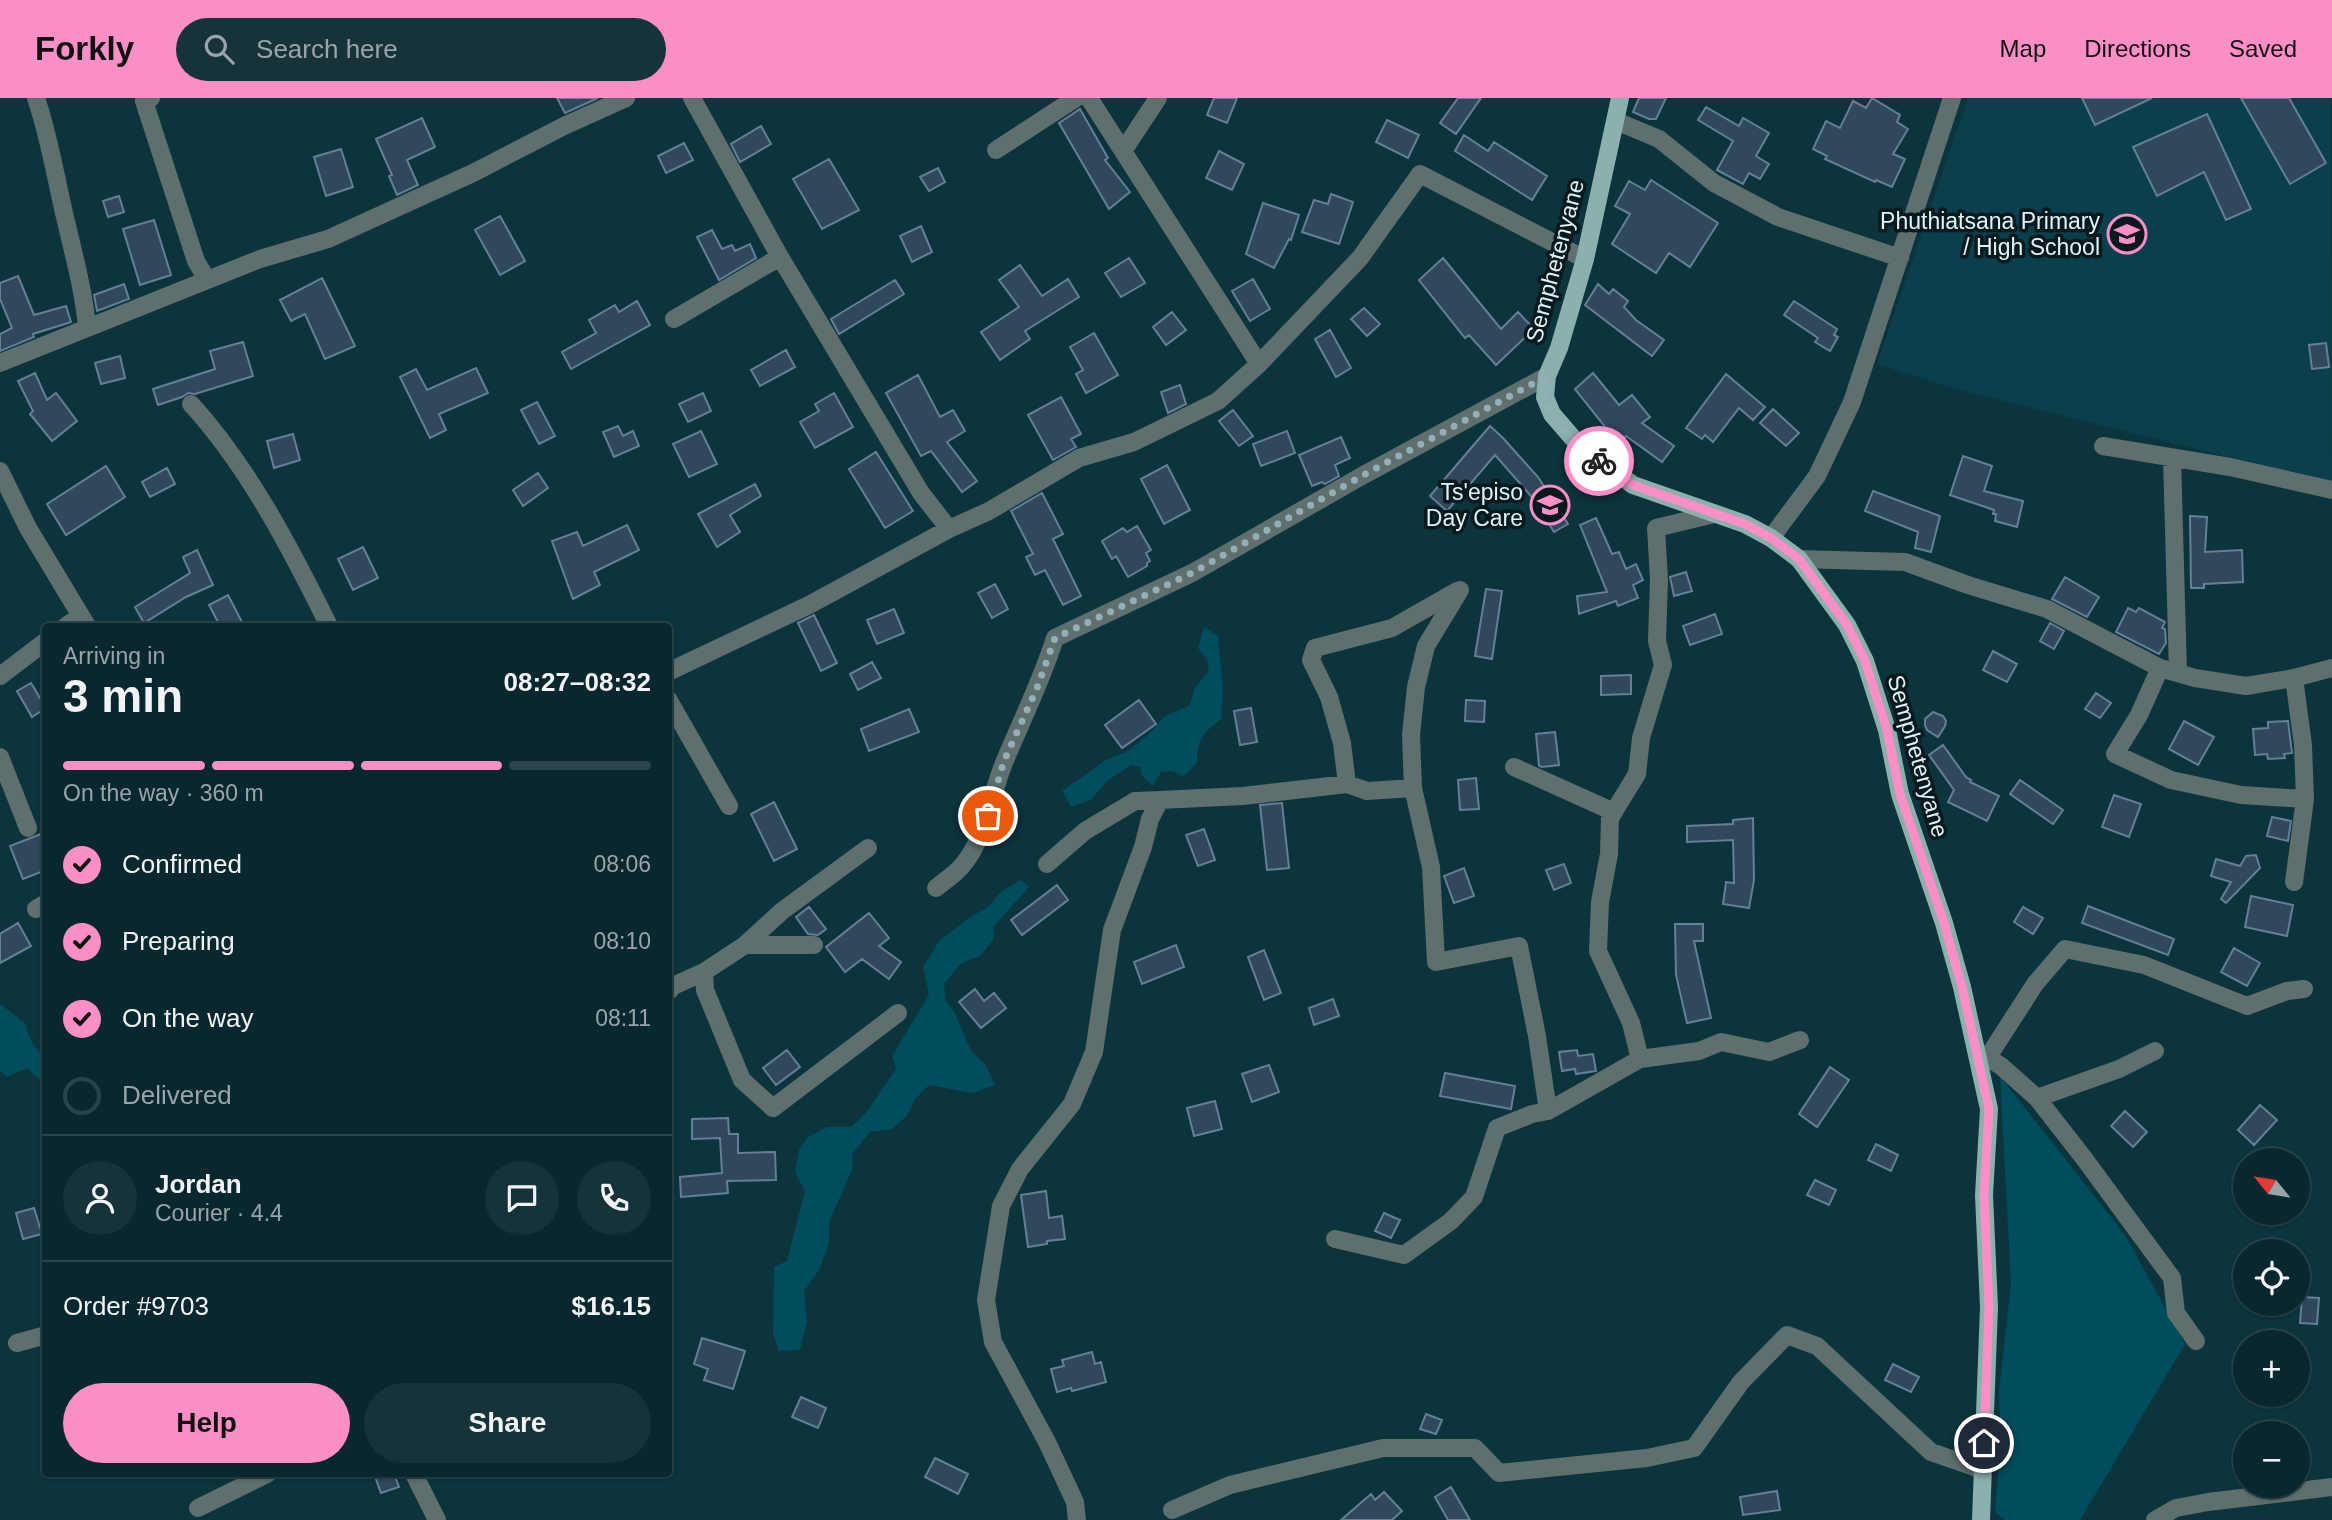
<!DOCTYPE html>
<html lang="en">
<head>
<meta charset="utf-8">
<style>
	:root { --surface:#09272e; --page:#17333a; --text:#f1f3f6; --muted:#99a5aa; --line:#29444a; --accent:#fa8fc7 }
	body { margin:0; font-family:Arial,sans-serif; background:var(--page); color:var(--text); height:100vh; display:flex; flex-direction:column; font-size:26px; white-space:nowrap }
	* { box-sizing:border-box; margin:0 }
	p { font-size:23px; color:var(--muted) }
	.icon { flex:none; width:38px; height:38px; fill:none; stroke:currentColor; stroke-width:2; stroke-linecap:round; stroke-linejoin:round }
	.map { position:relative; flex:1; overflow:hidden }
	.sheet { position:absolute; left:42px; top:525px; width:630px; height:854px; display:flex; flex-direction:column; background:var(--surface); border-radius:7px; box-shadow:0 2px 5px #0004,0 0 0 2px var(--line) }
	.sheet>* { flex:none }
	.needle { width:46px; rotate:300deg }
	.buttons { position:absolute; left:2233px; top:1050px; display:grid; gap:14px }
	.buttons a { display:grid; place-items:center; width:77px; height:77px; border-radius:50%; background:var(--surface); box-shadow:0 2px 5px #0004,0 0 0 2px var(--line); font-size:35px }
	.pin { position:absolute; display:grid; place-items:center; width:60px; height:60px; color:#fff; margin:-30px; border:4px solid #fff; border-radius:50%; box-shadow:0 2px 7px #0007 }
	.courier { position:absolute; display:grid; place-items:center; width:70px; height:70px; margin:-35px; border:5px solid #fa8fc7; border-radius:50%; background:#fff; color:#222; box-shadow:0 2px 9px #0007 }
	.summary em { font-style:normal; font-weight:600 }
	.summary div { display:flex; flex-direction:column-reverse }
	.summary { display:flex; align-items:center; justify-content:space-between; height:119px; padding:0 21px }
	h1 { font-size:46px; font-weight:600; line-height:52px }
	.bar { display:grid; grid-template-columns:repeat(4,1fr); gap:10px 7px; align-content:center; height:84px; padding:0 21px }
	.bar i { height:9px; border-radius:5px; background:var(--line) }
	.bar .active { background:var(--accent) }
	.bar p { grid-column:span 4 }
	.line { display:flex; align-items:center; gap:18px; padding:0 21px; border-top:2px solid var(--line) }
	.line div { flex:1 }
	.round { display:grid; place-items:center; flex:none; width:74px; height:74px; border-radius:37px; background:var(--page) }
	ol { padding:0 21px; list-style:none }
	li { display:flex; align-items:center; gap:21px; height:77px }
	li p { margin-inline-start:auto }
	li .icon { padding:7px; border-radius:50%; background:var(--accent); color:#111; stroke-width:4 }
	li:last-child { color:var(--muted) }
	li i { width:38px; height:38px; border:4px solid var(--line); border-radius:50% }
	.cta { display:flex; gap:14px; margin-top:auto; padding:14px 21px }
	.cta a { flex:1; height:80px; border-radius:42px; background:var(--accent); color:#111; font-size:28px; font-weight:600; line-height:80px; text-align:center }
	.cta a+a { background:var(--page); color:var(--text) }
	header { display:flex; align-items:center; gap:42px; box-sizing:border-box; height:98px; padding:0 35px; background:var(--accent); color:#111 }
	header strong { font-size:33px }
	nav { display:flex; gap:38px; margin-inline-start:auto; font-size:24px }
	.search { width:490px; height:63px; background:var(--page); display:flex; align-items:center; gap:18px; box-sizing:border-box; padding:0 24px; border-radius:38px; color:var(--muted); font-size:26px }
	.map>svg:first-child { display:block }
	.built { fill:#0a404c }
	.green { fill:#004d5e }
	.building { fill:#2f485c; stroke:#647f96; stroke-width:2 }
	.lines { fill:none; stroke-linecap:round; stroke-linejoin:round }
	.minor { stroke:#5e6f6e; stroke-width:18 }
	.major { stroke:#8bb0ae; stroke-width:18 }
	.done { stroke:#94b0b7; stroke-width:7; stroke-dasharray:0 12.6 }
	.route { stroke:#fa8fc7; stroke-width:9 }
	.labels { text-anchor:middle; stroke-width:7; stroke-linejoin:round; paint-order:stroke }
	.poi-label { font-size:23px; fill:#def2f8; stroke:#09191d; text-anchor:end }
	.street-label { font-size:23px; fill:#def2f8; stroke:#09191d }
</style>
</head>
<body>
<header>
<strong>Forkly</strong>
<div class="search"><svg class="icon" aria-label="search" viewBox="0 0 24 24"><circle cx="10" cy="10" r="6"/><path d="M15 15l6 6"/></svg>Search here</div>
<nav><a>Map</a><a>Directions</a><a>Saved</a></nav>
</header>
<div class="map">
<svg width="2332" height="1422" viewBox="0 0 2332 1422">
	<rect width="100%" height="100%" fill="#0c343d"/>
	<path class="built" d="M1968 0H2331L2332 385 1955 291 1877 266Z"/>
	<path class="green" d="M1204 529 1218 538 1223 592 1221 621C1204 635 1197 640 1197 665L1184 678 1172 673 1161 674 1153 688 1142 678 1140 669 1131 667 1107 683 1092 701 1071 709 1062 693 1106 662 1130 652 1150 635 1164 619 1190 607 1194 592 1209 572 1207 562 1198 550Z
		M1021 782 1029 789 994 828 993 842 981 857 960 866 944 886 946 903 955 915 971 953 985 966 995 987 973 995 929 987 915 1001 907 1018 892 1031 870 1034 853 1055 852 1072 829 1124V1146L819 1172 804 1193 807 1223 800 1252 779 1253 773 1236 774 1169 787 1163 805 1093 795 1074 799 1052 808 1039 827 1029H851L866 1015 896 971 892 958 929 897 923 869 940 842 972 818 988 809 1002 793Z
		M0 906 26 926C28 940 34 950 45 959V987L27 970 7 979 0 973Z
		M2000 978 2125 1137 2185 1246 2080 1422H2005L1995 1414 2000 1354 1999 1293 2011 1186Z"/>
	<path class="building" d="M557 0H598L565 15Z
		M1214 0H1237L1227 25 1207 17Z
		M1458 0H1481L1456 36 1440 25Z
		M1639 0H1666L1656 21H1649L1633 14Z
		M1872 0 1900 17 1897 24 1908 31 1893 56 1905 61 1892 89 1876 82 1875 84 1825 61 1827 58 1813 51 1826 23 1840 30 1853 3 1866 10Z
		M2082 0H2152L2095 27Z
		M2241 0H2289L2326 65 2290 86Z
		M1706 9 1739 28 1743 20 1769 35 1756 58 1769 66 1760 81 1749 75 1743 86 1717 72 1733 43 1698 22Z
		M1080 11 1108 60 1105 62 1130 94 1109 111 1059 25Z
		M2207 16 2251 111 2226 122 2204 74 2157 98 2133 49Z
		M422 20 435 49 407 62 418 87 397 97 389 78 392 77 376 41Z
		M1387 22 1419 37 1408 60 1376 44Z
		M761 28 771 46 740 64 731 46Z
		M1464 37 1488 53 1494 44 1547 78 1532 102 1455 53Z
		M684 45 693 62 666 75 658 58Z
		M341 51 353 89 326 98 314 59Z
		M1219 53 1244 66 1232 92 1206 80Z
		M829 61 859 112 822 131 793 81Z
		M938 70 945 84 929 93 920 79Z
		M1651 82 1718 125 1690 169 1669 155 1656 175 1612 146 1630 116 1615 108 1629 83 1645 92Z
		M1331 96 1353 104 1339 146 1302 134 1314 102 1328 106Z
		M119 98 124 114 108 119 103 103Z
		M1263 105 1299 117 1291 142 1289 141 1274 170 1246 156Z
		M500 118 525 163 500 177 475 132Z
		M154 122 171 177 140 187 123 131Z
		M921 128 932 154 912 164 900 138Z
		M712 132 722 151 732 147 735 153 750 146 756 160 719 182 697 139Z
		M1129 160 1145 185 1121 199 1105 175Z
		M1443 160 1501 231 1518 214 1534 231 1496 267 1469 237 1465 240 1419 182Z
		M1020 167 1042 198 1068 181 1079 199 1025 233 1030 241 1000 262 981 234 1019 209 999 182Z
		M18 178 34 217 66 208 71 224 33 236 34 239 0 253V236L12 230 0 201V185Z
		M322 180 355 248 325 261 305 216 291 223 280 202Z
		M1253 181 1270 211 1250 223 1232 193Z
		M895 182 904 196 839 236 831 221Z
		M124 186 129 201 97 213 94 197Z
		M1598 186 1609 196 1613 191 1628 203 1624 209 1636 222 1664 242 1652 258 1585 207Z
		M637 203 650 227 571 271 562 254 596 235 589 222 615 207 619 214Z
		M1794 203 1837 231 1834 237 1838 239 1830 253 1815 244 1818 240 1784 217Z
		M1364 210 1380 226 1367 238 1351 221Z
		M1172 214 1186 232 1166 247 1153 229Z
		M1330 232 1351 270 1336 279 1315 241Z
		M1094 235 1118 277 1086 295 1076 276 1083 272 1070 249Z
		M243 244 253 278 195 296 188 295 182 299 158 307 153 291 215 271 210 253Z
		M2326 245 2329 269 2312 271 2309 247Z
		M786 252 795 269 760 288 751 272Z
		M120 258 125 280 101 286 95 265Z
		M476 270 488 295 439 316 446 332 430 340 400 279 416 271 427 292Z
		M35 275 47 302 56 295 77 323 52 343 30 316 33 313 18 283Z
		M1593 275 1619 307 1632 297 1650 319 1642 325 1674 348 1662 364 1626 338 1618 345 1575 291Z
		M1726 276 1765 309 1753 322 1739 310 1713 344 1705 337 1702 341 1686 330Z
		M918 277 940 319 953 312 965 333 947 344 977 383 962 394 931 353 921 358 886 295Z
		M1180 287 1186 306 1168 315 1161 294Z
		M703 295 711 313 688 324 679 306Z
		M834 295 853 329 815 350 800 324 819 313 815 306Z
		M1061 299 1081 336 1071 341 1076 349 1053 362 1028 317Z
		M537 304 555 338 539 346 521 312Z
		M1773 311 1799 335 1786 348 1760 325Z
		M1233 312 1253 338 1239 348 1219 323Z
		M618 328 623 338 633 333 639 348 614 359 603 334Z
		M1490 328 1503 340 1538 379 1568 426 1554 434 1531 398 1495 357 1447 413 1430 398Z
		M701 333 717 366 689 379 673 346Z
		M1287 333 1295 355 1261 368 1253 346Z
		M293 336 300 362 274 370 267 343Z
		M1341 339 1350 360 1335 367 1339 378 1325 386 1322 384 1312 388 1299 357Z
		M876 354 913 413 885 430 849 371Z
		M1963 358 1992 368 1984 393 2023 403 2017 429 1995 423 1996 416H1993L1994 412 1950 397Z
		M1167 367 1190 412 1164 426 1141 381Z
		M106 368 125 399 66 437 47 406Z
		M167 370 175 386 150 399 142 384Z
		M538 375 548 390 523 408 513 392Z
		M755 386 761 398 730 417 740 434 717 449 698 416Z
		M1873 393 1940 418 1931 454 1915 450 1918 434 1865 413Z
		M1042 395 1063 436 1053 441 1081 498 1063 507 1045 472 1035 477 1026 459 1033 456 1011 413Z
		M2190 418 2207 419 2205 454 2242 452 2243 484 2204 486V490H2191Z
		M1596 420 1612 456 1619 454 1626 471 1636 466 1643 482 1633 487 1638 500 1618 508 1616 503 1579 516 1577 498 1607 494 1580 427Z
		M627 427 639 452 594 474 600 487 573 501 552 443 577 434 583 448Z
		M1137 428 1151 452 1146 455 1150 463 1147 465V468L1128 479 1116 458 1112 461 1102 443 1123 430 1127 434Z
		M363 449 378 480 353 492 338 461Z
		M197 452 213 487 186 499 144 525 135 509 190 475 183 459Z
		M1686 474 1692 493 1674 498 1670 479Z
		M2065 479 2099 499 2087 519 2052 501Z
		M995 486 1008 511 992 520 978 495Z
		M1486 491 1502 493 1492 561 1475 558Z
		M228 497 244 528H220L209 507Z
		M2128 510 2136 514 2139 510 2165 524 2162 530 2165 531 2166 545 2159 556 2116 534Z
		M894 511 904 535 877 546 867 522Z
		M1715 516 1722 536 1690 547 1683 528Z
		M814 517 837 565 821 573 798 525Z
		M2050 525 2064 533 2054 551 2040 543Z
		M1993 553 2017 566 2007 584 1983 572Z
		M872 564 881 580 858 592 850 576Z
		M1631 577V596L1601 597V578Z
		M31 585 46 610 32 619 17 593Z
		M2096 595 2111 605 2100 620 2085 611Z
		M1139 602 1156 626 1122 650 1105 627Z
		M1466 602 1485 603 1484 624 1465 623Z
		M1251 610 1257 644 1240 647 1234 613Z
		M909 611 919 634 869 653 861 631Z
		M1933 614 1943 618 1946 623 1945 628 1938 639 1927 632 1925 627V621Z
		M2184 623 2214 639 2198 667 2169 651Z
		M2288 623 2292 655 2284 656 2285 660 2268 661 2267 656 2255 657 2253 631 2268 630V624Z
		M1555 634 1559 667 1542 669 1539 668 1536 636Z
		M1943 647 1966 679 1971 682 1970 684 1999 698 1987 723 1948 704 1954 692 1929 657Z
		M1476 680 1479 711 1460 712 1458 682Z
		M2020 682 2063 712 2053 726 2010 696Z
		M2114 697 2141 706 2129 739 2102 729Z
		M774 704 797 751 774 763 751 716Z
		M1282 705 1289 770 1267 772 1260 707Z
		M2272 719 2291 723 2288 743 2267 738Z
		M1753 720 1754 782 1749 810 1723 806 1726 784 1734 785 1733 742 1687 744V728L1733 726V722Z
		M1204 731 1215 762 1198 768 1186 737Z
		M46 734V772L23 781 10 748Z
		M2256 757 2260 770 2226 805 2221 801 2231 784 2211 778 2216 761 2240 768 2246 758Z
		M1564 766 1571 785 1554 792 1546 772Z
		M1464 770 1474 798 1454 805 1444 778Z
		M1057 787 1068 802 1022 837 1011 822Z
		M2251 798 2293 807 2287 838 2245 829Z
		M2088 808 2174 841 2168 857 2082 825Z
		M809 809 826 831 818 837 808 836 796 819Z
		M2023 809 2043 820 2033 836 2014 824Z
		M869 815 889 840 879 848 901 864 889 881 862 861 845 874 826 849Z
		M18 825 31 848 0 865V836Z
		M1675 826H1703V843H1694L1711 920 1687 925 1676 877Z
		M1176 847 1184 869 1142 886 1134 864Z
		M2234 850 2260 865 2247 888 2221 874Z
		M1264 852 1281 895 1264 902 1248 859Z
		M975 891 984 903 994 895 1006 910 981 930 959 904Z
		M1333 901 1339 918 1314 927 1309 910Z
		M787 952 800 969 776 987 763 970Z
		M1577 952 1578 958 1593 956 1596 973 1576 976 1575 971 1562 973 1559 954Z
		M1269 967 1279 994 1252 1004 1242 976Z
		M1830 969 1849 982 1817 1029 1799 1016Z
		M1445 975 1515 988 1511 1011 1440 998Z
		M1215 1003 1222 1031 1194 1038 1187 1010Z
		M2260 1007 2277 1022 2254 1047 2238 1032Z
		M2125 1013 2147 1034 2133 1049 2111 1028Z
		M728 1020 729 1036H738V1055L775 1054 776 1082 727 1083 728 1095 681 1099 680 1079 722 1075 720 1040 692 1041V1021Z
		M1876 1046 1898 1057 1891 1073 1868 1062Z
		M1815 1082 1836 1092 1829 1107 1807 1097Z
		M1046 1093 1049 1120 1062 1118 1065 1141 1047 1143V1146L1028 1149 1021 1097Z
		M34 1110 42 1136 23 1141 16 1115Z
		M1384 1115 1400 1122 1391 1140 1375 1133Z
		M2302 1199 2319 1200 2317 1226 2300 1225Z
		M702 1240 745 1253 733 1291 704 1282 708 1271 694 1266Z
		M1092 1254 1095 1266 1101 1264 1106 1284 1072 1293 1071 1290 1057 1294 1051 1271 1064 1268 1062 1262Z
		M1893 1266 1919 1279 1911 1294 1885 1282Z
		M801 1299 826 1310 818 1330 792 1319Z
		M1426 1316 1442 1322 1436 1336 1420 1331Z
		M935 1360 968 1376 958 1396 925 1379Z
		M374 1376H394L399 1389 381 1395Z
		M1451 1389 1470 1422H1448L1435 1399Z
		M1777 1393 1780 1412 1743 1417 1740 1399Z
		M1384 1394 1402 1413 1392 1422H1341L1371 1396 1375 1402Z"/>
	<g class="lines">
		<path class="minor" d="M36 0C48 35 54 70 62 106 71 147 83 187 87 229
			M151 0 144 3 196 163 207 182
			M692 0 780 159 921 395 949 431 989 413 1079 360 1134 344 1218 303 1259 266 1360 160 1420 76 1585 161
			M1089 0 1259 266
			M1616 23 1659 41 1714 85 1778 119 1900 160
			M996 52 1076 0
			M1123 53 1158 0
			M674 221 780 159
			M0 265 260 161 328 141 473 75 564 28 626 0
			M191 306C248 368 292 453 329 528
			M2103 348 2230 369 2332 392
			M2172 360 2178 575
			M0 373 28 430 87 528
			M1771 440 1817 378 1852 304 1952 0
			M1799 461 1905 464 1968 487 2047 511 2160 570 2195 580 2246 588 2294 580 2332 570
			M1460 492 1426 548 1416 589 1411 637 1413 690 1431 769 1436 864 1519 848 1537 938 1548 1013
			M66 528 80 518
			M2160 570 2139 617 2115 656 2171 682 2241 697 2305 701
			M668 574 809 507 949 431
			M0 578 46 543
			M2294 580 2303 647 2305 701 2294 784
			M668 601 729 708
			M0 659 28 730
			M1514 669 1614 714
			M1347 686 1342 645 1329 599 1311 562 1315 550 1392 530 1457 493
			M1047 766 1085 733 1135 703 1160 702
			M936 790C944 783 954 777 961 769 988 738 990 696 1006 660 1023 620 1042 581 1055 540L1192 475 1360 379 1547 278
			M36 811 46 805
			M745 847 782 813 868 750
			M704 874 705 892 742 982 773 1010 898 915
			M668 894 673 888 704 874 745 847H814
			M1978 954 2001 968 2037 1000 2083 1059 2172 1180 2176 1215 2196 1243
			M1988 959 2035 886 2065 851 2144 867 2247 908 2287 893 2304 891
			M1640 961 1631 925 1598 853 1600 804 1609 756 1610 720 1637 676 1641 640 1663 567 1657 543 1659 482 1656 430 1714 416
			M2037 1000 2119 971 2155 953
			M1335 1141 1404 1157 1451 1123 1474 1099 1497 1030 1532 1016 1548 1013 1640 961 1699 953 1721 944 1769 954 1800 942
			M17 1245 46 1237
			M414 1376 437 1422
			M198 1410 267 1376
			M1172 1412 1230 1387 1383 1350H1475L1499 1375 1647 1360 1694 1350 1741 1284 1787 1237 1817 1248 1931 1354 1983 1372
			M1077 1422 1075 1404 1047 1344 993 1244 986 1202 1001 1108 1020 1071 1072 1006 1094 954 1112 832 1143 749 1150 721 1160 702 1243 698 1347 686 1367 693 1413 690
			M2155 1422 2176 1410 2208 1404 2332 1389"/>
		<path class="major" d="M1620 0 1585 161 1559 250 1547 278 1545 299 1552 316 1577 345 1633 387 1745 426 1771 440 1799 461 1847 527 1865 563 1887 632 1900 696 1944 825 1962 889 1989 1011 1984 1097 1989 1209 1981 1422"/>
	</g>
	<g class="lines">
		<path class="done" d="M988 718 1004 663 1037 590 1055 540 1192 475 1360 379 1547 278C1546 285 1545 294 1546 300 1551 326 1579 348 1599 363"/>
		<path class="route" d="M1599 363 1633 387 1745 426 1771 440 1799 461 1847 527 1865 563 1887 632 1900 696 1944 825 1962 889 1989 1011 1984 1097 1989 1209 1984 1345"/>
	</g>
	<defs>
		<symbol id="school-ring" viewBox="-11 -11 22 22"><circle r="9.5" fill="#09191d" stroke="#fa8fc7" stroke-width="1.5"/><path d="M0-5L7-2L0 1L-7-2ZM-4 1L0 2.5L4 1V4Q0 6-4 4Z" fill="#fa8fc7"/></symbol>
	</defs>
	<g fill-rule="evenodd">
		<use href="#school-ring" x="2105" y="114" width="44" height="44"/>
		<use href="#school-ring" x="1528" y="385" width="44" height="44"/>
	</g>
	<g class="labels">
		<g class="poi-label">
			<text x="2100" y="131">Phuthiatsana Primary<tspan x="2100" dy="26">/ High School</tspan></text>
			<text x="1523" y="402">Ts'episo<tspan x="1523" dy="26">Day Care</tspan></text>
		</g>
		<g class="street-label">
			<text transform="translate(1555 163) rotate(-75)" y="8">Semphetenyane</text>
			<text transform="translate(1918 658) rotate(74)" y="8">Semphetenyane</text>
		</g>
	</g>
</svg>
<div class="buttons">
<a><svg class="needle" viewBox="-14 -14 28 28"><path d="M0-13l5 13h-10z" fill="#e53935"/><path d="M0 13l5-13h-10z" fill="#99a5aa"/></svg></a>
<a><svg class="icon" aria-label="locate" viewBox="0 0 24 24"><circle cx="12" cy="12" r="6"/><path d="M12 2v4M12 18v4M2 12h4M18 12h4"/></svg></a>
<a>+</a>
<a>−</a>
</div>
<div class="pin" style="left:988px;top:718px;background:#ea580c"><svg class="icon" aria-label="bag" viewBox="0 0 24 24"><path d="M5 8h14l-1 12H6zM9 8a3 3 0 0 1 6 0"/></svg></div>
<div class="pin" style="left:1984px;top:1345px;background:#1f2937"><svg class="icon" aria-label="home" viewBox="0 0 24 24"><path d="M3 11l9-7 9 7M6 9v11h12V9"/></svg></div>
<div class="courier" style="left:1599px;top:363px"><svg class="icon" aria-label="bike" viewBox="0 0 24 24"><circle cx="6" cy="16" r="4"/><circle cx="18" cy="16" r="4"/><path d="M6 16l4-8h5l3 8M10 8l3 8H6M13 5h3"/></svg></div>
<section class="sheet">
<div class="summary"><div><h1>3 min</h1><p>Arriving in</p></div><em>08:27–08:32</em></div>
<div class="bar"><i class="active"></i><i class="active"></i><i class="active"></i><i></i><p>On the way · 360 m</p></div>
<ol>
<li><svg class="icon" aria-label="check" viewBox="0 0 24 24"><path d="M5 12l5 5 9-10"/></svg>Confirmed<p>08:06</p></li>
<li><svg class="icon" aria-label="check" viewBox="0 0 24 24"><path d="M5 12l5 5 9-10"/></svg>Preparing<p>08:10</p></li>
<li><svg class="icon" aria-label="check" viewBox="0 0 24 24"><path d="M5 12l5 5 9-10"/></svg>On the way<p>08:11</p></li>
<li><i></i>Delivered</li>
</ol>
<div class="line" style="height:126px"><a class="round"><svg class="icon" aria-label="person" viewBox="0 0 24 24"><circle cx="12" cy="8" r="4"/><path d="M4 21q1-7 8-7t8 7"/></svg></a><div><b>Jordan</b><p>Courier · 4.4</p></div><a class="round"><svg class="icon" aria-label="chat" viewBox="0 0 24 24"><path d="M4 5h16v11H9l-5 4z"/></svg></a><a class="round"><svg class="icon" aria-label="phone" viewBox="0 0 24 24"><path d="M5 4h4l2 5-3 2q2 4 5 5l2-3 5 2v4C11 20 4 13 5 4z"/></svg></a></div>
<div class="line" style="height:91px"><div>Order #9703</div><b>$16.15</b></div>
<div class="cta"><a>Help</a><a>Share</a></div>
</section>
</div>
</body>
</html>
